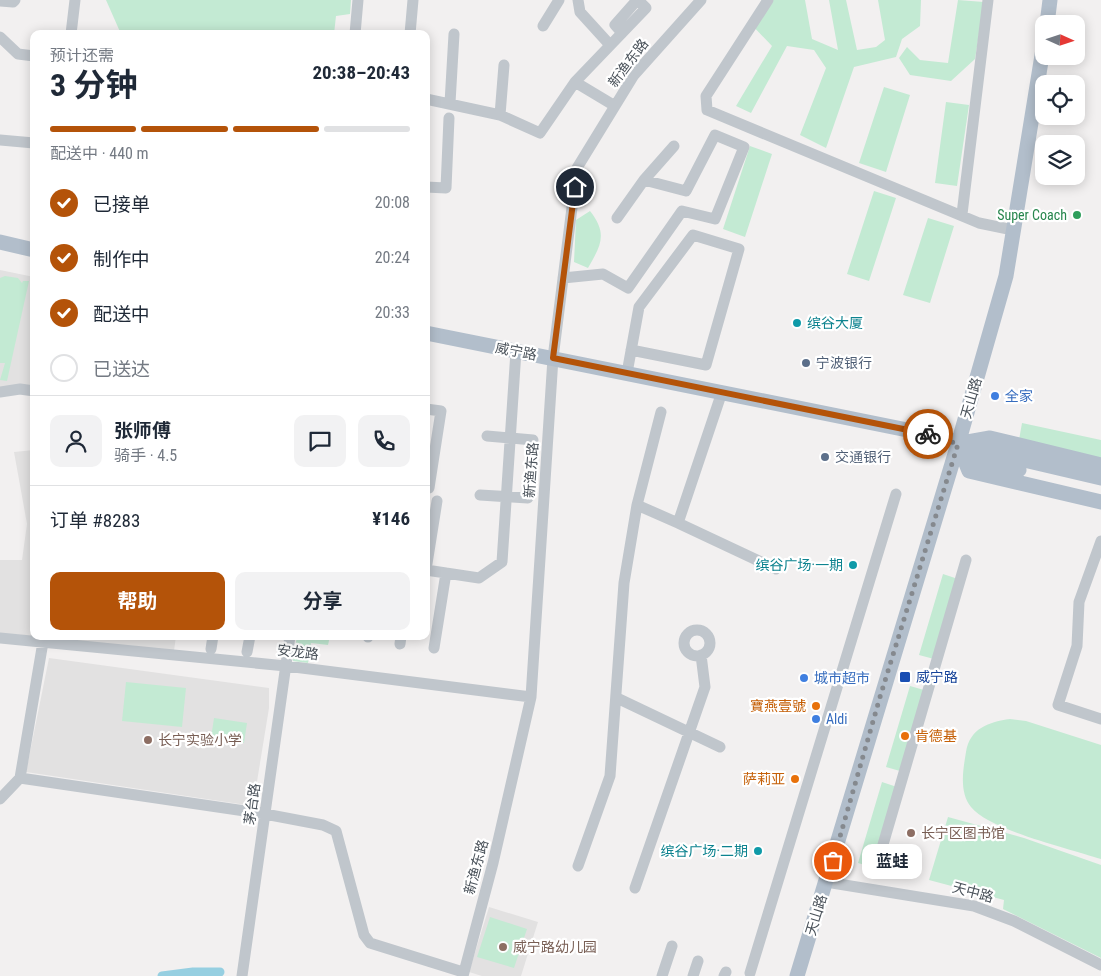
<!DOCTYPE html>
<html lang="zh">
<head>
<meta charset="utf-8">
<style>
	:root { --surface:#fff; --page:#f2f2f3; --text:#1f2937; --muted:#747a83; --line:#e0e1e3; --accent:#b45309 }
	body { margin:0; font-family:"Roboto Condensed","Noto Sans SC",sans-serif; background:var(--page); color:var(--text); height:100vh; display:flex; flex-direction:column; font-size:19px; white-space:nowrap }
	* { box-sizing:border-box; margin:0 }
	p { font-size:16px; color:var(--muted) }
	.icon { flex:none; width:28px; height:28px; fill:none; stroke:currentColor; stroke-width:2; stroke-linecap:round; stroke-linejoin:round }
	.map { position:relative; flex:1; overflow:hidden }
	.panel { position:absolute; left:30px; top:30px; width:400px; height:610px; display:flex; flex-direction:column; background:var(--surface); border-radius:10px; box-shadow:0 2px 12px #0003 }
	.panel>* { flex:none }
	.needle { width:32px; rotate:93deg }
	.buttons { position:absolute; left:1035px; top:15px; display:grid; gap:10px }
	.buttons a { display:grid; place-items:center; width:50px; height:50px; border-radius:10px; background:var(--surface); box-shadow:0 2px 12px #0003; font-size:25px }
	.pin { position:absolute; display:grid; place-items:center; width:42px; height:42px; color:#fff; margin:-21px; border:2px solid #fff; border-radius:50%; box-shadow:0 1px 5px #0007 }
	.courier { position:absolute; display:grid; place-items:center; width:50px; height:50px; margin:-25px; border:4px solid #b45309; border-radius:50%; background:#fff; color:#222; box-shadow:0 1px 6px #0007 }
	.bubble { position:absolute; height:35px; border-radius:10px; background:var(--surface); box-shadow:0 2px 12px #0003; font-size:16px; font-weight:700; line-height:35px; text-align:center }
	.head em { font-style:normal; font-weight:700 }
	.head div { display:flex; flex-direction:column-reverse }
	.head { display:flex; align-items:center; justify-content:space-between; height:85px; padding:0 20px }
	h1 { font-size:32px; font-weight:700; line-height:38px }
	.bar { display:grid; grid-template-columns:repeat(4,1fr); gap:8px 5px; align-content:center; height:60px; padding:0 20px }
	.bar i { height:6px; border-radius:4px; background:var(--line) }
	.bar .active { background:var(--accent) }
	.bar p { grid-column:span 4 }
	.line { display:flex; align-items:center; gap:12px; padding:0 20px; border-top:1px solid var(--line) }
	.line div { flex:1 }
	.round { display:grid; place-items:center; flex:none; width:52px; height:52px; border-radius:10px; background:var(--page) }
	ol { padding:0 20px; list-style:none }
	li { display:flex; align-items:center; gap:15px; height:55px }
	li p { margin-inline-start:auto }
	li .icon { padding:5px; border-radius:50%; background:var(--accent); color:#fff; stroke-width:4 }
	li:last-child { color:var(--muted) }
	li i { width:28px; height:28px; border:2px solid var(--line); border-radius:50% }
	.primary-button { display:flex; gap:10px; margin-top:auto; padding:10px 20px }
	.primary-button a { flex:1; height:58px; border-radius:10px; background:var(--accent); color:#fff; font-size:20px; font-weight:700; line-height:58px; text-align:center }
	.primary-button a+a { background:var(--page); color:var(--text) }
	.map>svg:first-child { display:block }
	.education { fill:#e2e1e1 }
	.green { fill:#c3ead3 }
	.lines { fill:none; stroke-linecap:round; stroke-linejoin:round }
	.canal { stroke:#96cfe1; stroke-width:9 }
	.minor { stroke:#c0c6cc; stroke-width:11 }
	.major { stroke:#b2becb; stroke-width:15 }
	.done { stroke:#85898e; stroke-width:5; stroke-dasharray:0 9 }
	.route { stroke:#b45309; stroke-width:6 }
	.leisure-dot { fill:#2e9e5b; stroke:#fff; stroke-width:2 }
	.culture-dot { fill:#0f9aa8; stroke:#fff; stroke-width:2 }
	.service-dot { fill:#5c6f8a; stroke:#fff; stroke-width:2 }
	.shop-dot { fill:#3f7fe0; stroke:#fff; stroke-width:2 }
	.transit-dot { fill:#1a4fb4; stroke:#fff; stroke-width:2 }
	.food-dot { fill:#e8710a; stroke:#fff; stroke-width:2 }
	.education-dot { fill:#8d6e63; stroke:#fff; stroke-width:2 }
	.labels { text-anchor:middle; stroke-width:4.5; stroke-linejoin:round; paint-order:stroke }
	.street-label { font-size:14px; fill:#4a525a; stroke:#fff }
	.leisure-label { font-size:14px; fill:#27864d; stroke:#fff; text-anchor:end }
	.culture-label { font-size:14px; fill:#0d838f; stroke:#fff; text-anchor:end }
	.service-label { font-size:14px; fill:#4e5e75; stroke:#fff; text-anchor:start }
	.shop-label { font-size:14px; fill:#366cbe; stroke:#fff; text-anchor:start }
	.transit-label { font-size:14px; fill:#164399; stroke:#fff; text-anchor:start }
	.food-label { font-size:14px; fill:#c56008; stroke:#fff; text-anchor:end }
	.education-label { font-size:14px; fill:#785e54; stroke:#fff; text-anchor:start }
</style>
</head>
<body>
<div class="map">
<svg width="1101" height="976" viewBox="0 0 1101 976">
	<rect width="100%" height="100%" fill="#f2f0f0"/>
	<path class="education" d="M0 270 34 277V386L0 388Z
		M34 450V636H176L174 651 0 635V560H22L27 524 14 452Z
		M49 658 269 688V708L253 806 26 772Z
		M489 907 538 922 521 976H482L469 972Z"/>
	<path class="green" d="M106 0H351L350 14 336 16 334 34H121Z
		M762 0H805L812 39 838 50 829 0H846L857 50 876 47 885 40 878 0H921L920 26 902 39 896 57 854 67 826 148 800 135 826 68 814 50 787 46 751 113 736 106 772 46 749 22Z
		M958 0 984 2 975 59 951 81 910 75 899 58 907 47 920 60 948 63Z
		M884 87 910 95 886 172 859 163Z
		M946 102 969 105 957 186 935 183Z
		M750 146 772 154 745 237 723 229Z
		M874 191 896 198 869 281 847 274Z
		M590 211C608 234 601 245 588 268L574 262 576 220Z
		M928 218 954 226 930 303 903 295Z
		M5 276 18 278 22 283 23 281H29L7 381 0 380 5 363H0V278Z
		M1022 423 1101 440V459L1019 440Z
		M943 574 958 579 934 659 919 655Z
		M297 636H330L328 645 311 643 308 663 293 661Z
		M126 682 186 688 182 727 122 721Z
		M910 686 924 690 900 771 886 767Z
		M214 718 247 723 244 743 211 738Z
		M1010 719 1026 721 1101 745V859C1071 849 989 830 971 807 959 792 963 770 966 752 970 728 989 722 1010 719Z
		M882 782 897 787 872 867 858 863Z
		M948 817 1024 838 1101 865V958L1003 909 1004 900 929 880Z
		M490 917 527 929 514 968 477 957Z"/>
	<g class="lines">
		<path class="canal" d="M162 976 193 972H220"/>
		<path class="minor" d="M578 0 580 12 610 45
			M768 0 706 96 707 110 979 223 1013 230
			M0 1 13 2 15 0
			M543 26 559 0
			M622 33 615 25 637 0
			M71 34 75 0
			M355 34 358 0
			M410 34 413 0
			M0 37 18 54 34 56
			M426 99 500 115 540 133 575 82
			M450 103 454 34
			M615 106 575 82 646 8 638 0
			M500 115 504 65
			M0 140 34 143
			M644 180 674 146
			M426 187 446 188 449 118
			M962 214 988 0
			M563 278 603 274 628 288 682 211 715 219 744 147 715 135 686 191 644 180 617 218
			M627 373 639 307 693 235 739 249 706 365 631 350
			M0 392 20 389 34 391
			M426 409 441 411 429 488
			M661 412 637 505 678 523 722 392
			M487 436 533 440
			M480 495 528 498
			M678 523 776 569
			M1101 541 1079 602 1077 646 1058 705 1101 719
			M426 570 479 578 502 562 516 351
			M426 570 437 501
			M684 643a13 13 0 1 1 26 0a13 13 0 1 1-26 0Z
			M368 637V636
			M0 638 286 666 531 697
			M400 644 401 636
			M434 648 446 573
			M211 649 213 636
			M247 652 250 636
			M617 698 720 747
			M20 778 265 814 323 825 336 831 364 935 370 943 463 972
			M0 799 20 778 43 642
			M578 866 610 776 624 583 637 505
			M875 872 966 560
			M826 882 974 906 1014 921 1101 965
			M635 888 705 687 701 655
			M750 973 896 494
			M242 976 290 636
			M463 976 493 863 531 697 553 358 577 168 634 75 701 0
			M662 976 672 946
			M693 976 698 961
			M724 976 726 972"/>
		<path class="major" d="M1047 24 1050 0
			M0 242 34 250
			M426 333 942 437 974 448 1101 478
			M962 443 990 438 1101 465
			M958 444 969 471 1101 502
			M961 447 972 459 1019 470
			M797 976 958 444 1006 276 1044 43"/>
	</g>
	<g class="lines">
		<path class="done" d="M833 861 880 697 958 444 928 434"/>
		<path class="route" d="M575 187 553 358 928 434"/>
	</g>
	<circle class="leisure-dot" cx="1077" cy="215" r="5"/>
	<g class="culture-dot">
		<circle cx="797" cy="323" r="5"/>
		<circle cx="853" cy="565" r="5"/>
		<circle cx="758" cy="851" r="5"/>
	</g>
	<g class="service-dot">
		<circle cx="806" cy="363" r="5"/>
		<circle cx="825" cy="457" r="5"/>
	</g>
	<g class="shop-dot">
		<circle cx="995" cy="396" r="5"/>
		<circle cx="804" cy="678" r="5"/>
		<circle cx="816" cy="719" r="5"/>
	</g>
	<rect class="transit-dot" x="899" y="671" width="12" height="12" rx="2.5"/>
	<g class="food-dot">
		<circle cx="816" cy="706" r="5"/>
		<circle cx="905" cy="736" r="5"/>
		<circle cx="795" cy="779" r="5"/>
	</g>
	<g class="education-dot">
		<circle cx="148" cy="740" r="5"/>
		<circle cx="911" cy="833" r="5"/>
		<circle cx="503" cy="947" r="5"/>
	</g>
	<g class="labels">
		<g class="street-label">
			<text transform="translate(628 63) rotate(-53)" y="5">新渔东路</text>
			<text transform="translate(516 351) rotate(11)" y="5">威宁路</text>
			<text transform="translate(971 398) rotate(-74)" y="5">天山路</text>
			<text transform="translate(531 470) rotate(-86)" y="5">新渔东路</text>
			<text transform="translate(298 652) rotate(7)" y="5">安龙路</text>
			<text transform="translate(252 804) rotate(-82)" y="5">茅台路</text>
			<text transform="translate(476 867) rotate(-75)" y="5">新渔东路</text>
			<text transform="translate(973 892) rotate(15)" y="5">天中路</text>
			<text transform="translate(816 915) rotate(-73)" y="5">天山路</text>
		</g>
		<g class="leisure-label">
			<text x="1067" y="220">Super Coach</text>
		</g>
		<g class="culture-label">
			<text x="807" y="328" text-anchor="start">缤谷大厦</text>
			<text x="843" y="570">缤谷广场·一期</text>
			<text x="748" y="856">缤谷广场·二期</text>
		</g>
		<g class="service-label">
			<text x="816" y="368">宁波银行</text>
			<text x="835" y="462">交通银行</text>
		</g>
		<g class="shop-label">
			<text x="1005" y="401">全家</text>
			<text x="814" y="683">城市超市</text>
			<text x="826" y="724">Aldi</text>
		</g>
		<g class="transit-label">
			<text x="916" y="682">威宁路</text>
		</g>
		<g class="food-label">
			<text x="806" y="711">寶燕壹號</text>
			<text x="915" y="741" text-anchor="start">肯德基</text>
			<text x="785" y="784">萨莉亚</text>
		</g>
		<g class="education-label">
			<text x="158" y="745">长宁实验小学</text>
			<text x="921" y="838">长宁区图书馆</text>
			<text x="513" y="952">威宁路幼儿园</text>
		</g>
	</g>
</svg>
<div class="buttons">
<a><svg class="needle" viewBox="-14 -14 28 28"><path d="M0-13l5 13h-10z" fill="#e53935"/><path d="M0 13l5-13h-10z" fill="#747a83"/></svg></a>
<a><svg class="icon" aria-label="locate" viewBox="0 0 24 24"><circle cx="12" cy="12" r="6"/><path d="M12 2v4M12 18v4M2 12h4M18 12h4"/></svg></a>
<a><svg class="icon" aria-label="layers" viewBox="0 0 24 24"><path d="M12 4l9 5-9 5-9-5zM3 14l9 5 9-5"/></svg></a>
</div>
<div class="pin" style="left:833px;top:861px;background:#ea580c"><svg class="icon" aria-label="bag" viewBox="0 0 24 24"><path d="M5 8h14l-1 12H6zM9 8a3 3 0 0 1 6 0"/></svg></div>
<div class="pin" style="left:575px;top:187px;background:#1f2937"><svg class="icon" aria-label="home" viewBox="0 0 24 24"><path d="M3 11l9-7 9 7M6 9v11h12V9"/></svg></div>
<div class="courier" style="left:928px;top:434px"><svg class="icon" aria-label="bike" viewBox="0 0 24 24"><circle cx="6" cy="16" r="4"/><circle cx="18" cy="16" r="4"/><path d="M6 16l4-8h5l3 8M10 8l3 8H6M13 5h3"/></svg></div>
<div class="bubble" style="left:862px;top:844px;width:60px">蓝蛙</div>
<section class="panel">
<div class="head"><div><h1>3 分钟</h1><p>预计还需</p></div><em>20:38–20:43</em></div>
<div class="bar"><i class="active"></i><i class="active"></i><i class="active"></i><i></i><p>配送中 · 440 m</p></div>
<ol>
<li><svg class="icon" aria-label="check" viewBox="0 0 24 24"><path d="M5 12l5 5 9-10"/></svg>已接单<p>20:08</p></li>
<li><svg class="icon" aria-label="check" viewBox="0 0 24 24"><path d="M5 12l5 5 9-10"/></svg>制作中<p>20:24</p></li>
<li><svg class="icon" aria-label="check" viewBox="0 0 24 24"><path d="M5 12l5 5 9-10"/></svg>配送中<p>20:33</p></li>
<li><i></i>已送达</li>
</ol>
<div class="line" style="height:90px"><a class="round"><svg class="icon" aria-label="person" viewBox="0 0 24 24"><circle cx="12" cy="8" r="4"/><path d="M4 21q1-7 8-7t8 7"/></svg></a><div><b>张师傅</b><p>骑手 · 4.5</p></div><a class="round"><svg class="icon" aria-label="chat" viewBox="0 0 24 24"><path d="M4 5h16v11H9l-5 4z"/></svg></a><a class="round"><svg class="icon" aria-label="phone" viewBox="0 0 24 24"><path d="M5 4h4l2 5-3 2q2 4 5 5l2-3 5 2v4C11 20 4 13 5 4z"/></svg></a></div>
<div class="line" style="height:65px"><div>订单 #8283</div><b>¥146</b></div>
<div class="primary-button"><a>帮助</a><a>分享</a></div>
</section>
</div>
</body>
</html>
